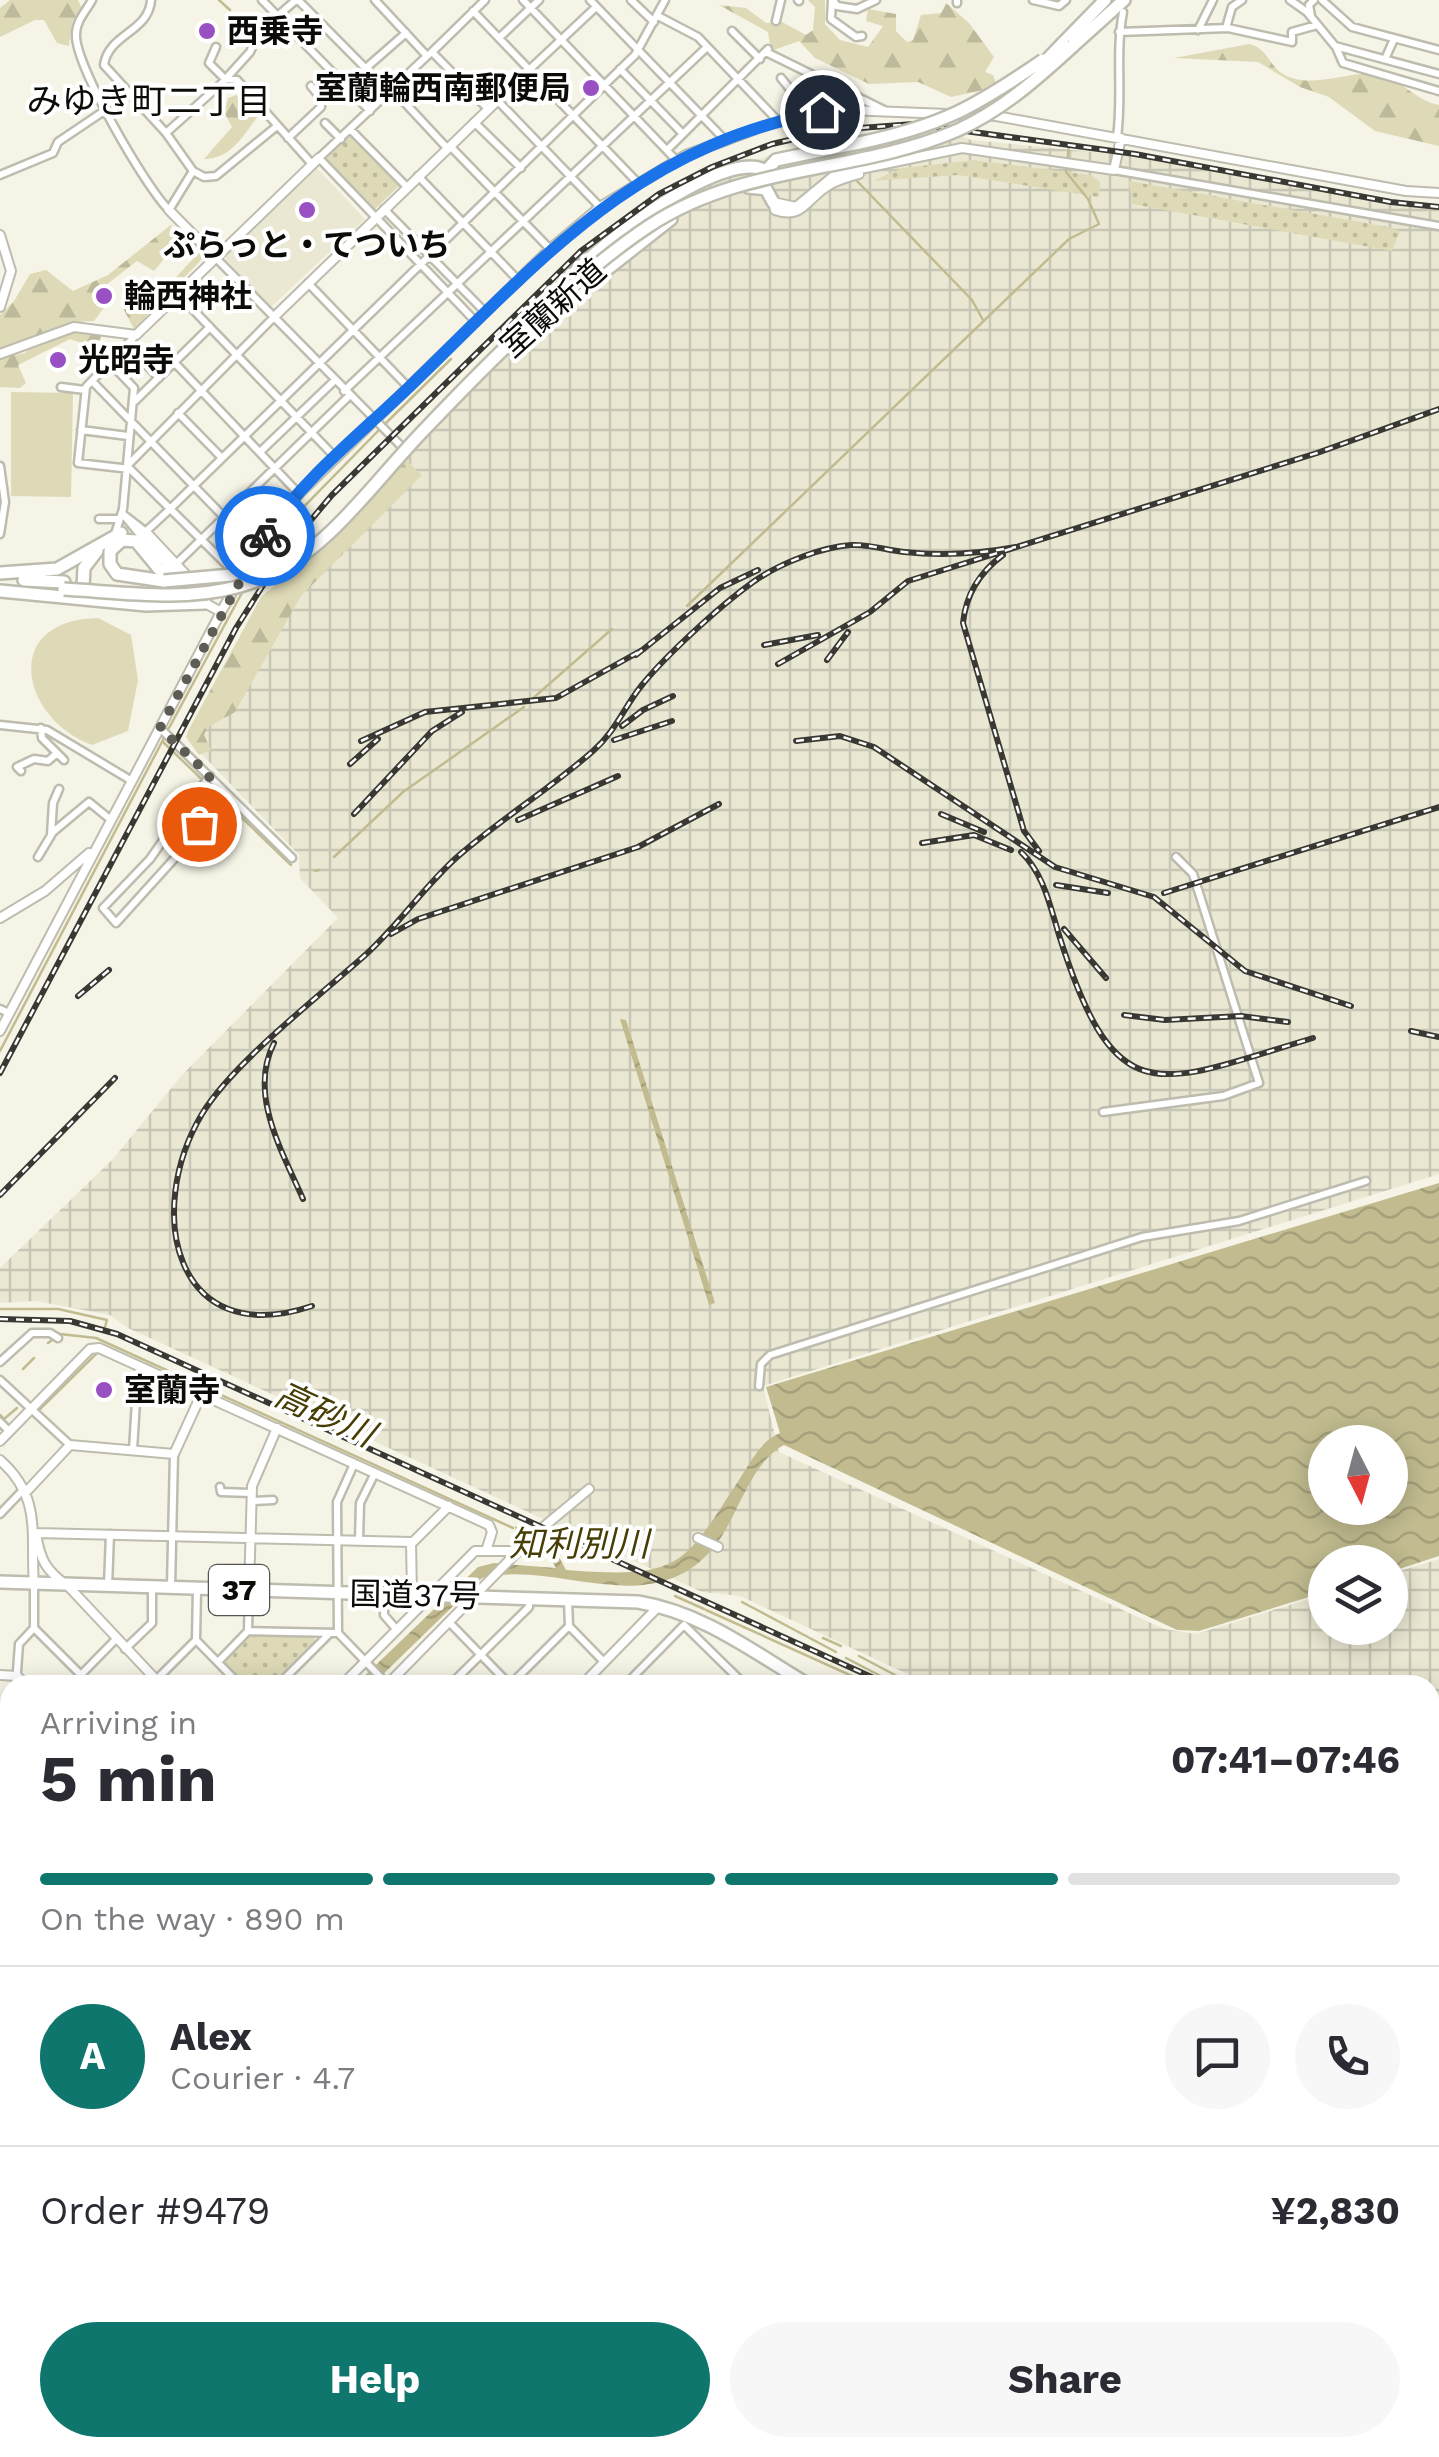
<!DOCTYPE html>
<html lang="en">
<head>
<meta charset="utf-8">
<style>
	:root { --surface:#fff; --page:#f7f7f7; --text:#2b2b33; --muted:#7c7c81; --line:#e1e1e2; --accent:#0f766e }
	body { margin:0; font-family:"Work Sans","Noto Sans JP",sans-serif; background:var(--page); color:var(--text); height:100vh; display:flex; flex-direction:column; font-size:38px; white-space:nowrap }
	* { box-sizing:border-box; margin:0 }
	p { font-size:32px; color:var(--muted) }
	.icon { flex:none; width:55px; height:55px; fill:none; stroke:currentColor; stroke-width:2; stroke-linecap:round; stroke-linejoin:round }
	.map { position:relative; flex:1; overflow:hidden }
	.drawer { position:absolute; left:0px; top:1675px; width:1440px; height:782px; display:flex; flex-direction:column; background:var(--surface); border-radius:30px 30px 0 0; box-shadow:0 5px 25px #0003 }
	.drawer>* { flex:none }
	.needle { width:65px; rotate:174deg }
	.tools { position:absolute; left:1308px; top:1425px; display:grid; gap:20px }
	.tools a { display:grid; place-items:center; width:100px; height:100px; border-radius:50%; background:var(--surface); box-shadow:0 5px 25px #0003; font-size:50px }
	.pin { position:absolute; display:grid; place-items:center; width:85px; height:85px; color:#fff; margin:-42px; border:5px solid #fff; border-radius:50%; box-shadow:0 2px 10px #0007 }
	.courier { position:absolute; display:grid; place-items:center; width:100px; height:100px; margin:-50px; border:8px solid #1a73e8; border-radius:50%; background:#fff; color:#222; box-shadow:0 2px 12px #0007 }
	.headline em { font-style:normal; font-weight:700 }
	.headline div { display:flex; flex-direction:column-reverse }
	.headline { display:flex; align-items:center; justify-content:space-between; height:170px; padding:0 40px }
	h1 { font-size:65px; font-weight:700; line-height:75px }
	.bar { display:grid; grid-template-columns:repeat(4,1fr); gap:15px 10px; align-content:center; height:120px; padding:0 40px }
	.bar i { height:12px; border-radius:8px; background:var(--line) }
	.bar .selected { background:var(--accent) }
	.bar p { grid-column:span 4 }
	.line { display:flex; align-items:center; gap:25px; padding:0 40px; border-top:2px solid var(--line) }
	.line div { flex:1 }
	.round { display:grid; place-items:center; flex:none; width:105px; height:105px; border-radius:52px; background:var(--page) }
	.button { display:flex; gap:20px; margin-top:auto; padding:20px 40px }
	.button a { flex:1; height:115px; border-radius:60px; background:var(--accent); color:#fff; font-size:40px; font-weight:700; line-height:115px; text-align:center }
	.button a+a { background:var(--page); color:var(--text) }
	.map>svg:first-child { display:block }
	.built { fill:#eae8d3 }
	.industrial { fill:url(#industrial-grid) }
	.grass { fill:url(#grass-dots) }
	.forest { fill:url(#forest-firs) }
	.garden { fill:#dedab7 }
	.water { fill:url(#water-waves); fill-rule:evenodd }
	.lines { fill:none; stroke-linecap:round; stroke-linejoin:round }
	.stream { stroke:#c1bb8f; stroke-width:2.5 }
	.river { stroke:#c1bb8f; stroke-width:10 }
	.street-casing { stroke:#bdbcaf; stroke-width:11 }
	.secondary-casing { stroke:#bdbcaf; stroke-width:12 }
	.primary-casing { stroke:#bdbcaf; stroke-width:15 }
	.highway-casing { stroke:#bdbcaf; stroke-width:16 }
	.street { stroke:#fff; stroke-width:6 }
	.secondary { stroke:#fff; stroke-width:8 }
	.primary { stroke:#fff; stroke-width:10 }
	.highway { stroke:#fff; stroke-width:11 }
	.rail-casing { stroke:#393832; stroke-width:6 }
	.rail { stroke:#fff; stroke-width:2.5; stroke-dasharray:8; stroke-linecap:butt }
	.highway-bridge-casing { stroke:#bdbcaf; stroke-width:16; stroke-linecap:butt }
	.highway-bridge { stroke:#fff; stroke-width:11 }
	.done { stroke:#5e5d55; stroke-width:10; stroke-dasharray:0 18 }
	.route { stroke:#1a73e8; stroke-width:12 }
	.poi-dot { fill:#9950c3; stroke:#fff; stroke-width:4 }
	.labels { text-anchor:middle; stroke-width:8; stroke-linejoin:round; paint-order:stroke }
	.shield { fill:#fff; stroke:#555451; stroke-width:2.5 }
	.shield-label { font-size:30px; font-weight:bold; fill:#0c0b07 }
	.poi-label { font-size:32px; font-weight:bold; fill:#0c0b07; stroke:#fff; text-anchor:start }
	.street-label { font-size:32px; fill:#0c0b07; stroke:#fff }
	.neighbourhood-label { font-size:35px; fill:#0c0b07; stroke:#fff }
	.water-label { font-size:35px; font-style:italic; fill:#463e04; stroke:#fff }
</style>
</head>
<body>
<div class="map">
<svg width="1439" height="2457" viewBox="0 0 1439 2457">
	<defs>
		<pattern id="industrial-grid" width="8" height="8" patternUnits="userSpaceOnUse" patternTransform="scale(2.5)"><rect width="8" height="8" fill="#eae8d3"/><path d="M0 4h8M4 0v8" fill="none" stroke="#c8c6b4"/></pattern>
		<pattern id="grass-dots" width="8" height="8" patternUnits="userSpaceOnUse" patternTransform="scale(2.5)"><rect width="8" height="8" fill="#dedab7"/><path d="M2 2h.1M6 6h.1" fill="none" stroke="#bdba9c" stroke-width="1.8" stroke-linecap="round"/></pattern>
		<pattern id="forest-firs" width="22" height="20" patternUnits="userSpaceOnUse" patternTransform="scale(2.5)"><rect width="22" height="20" fill="#dedab7"/><path d="M5 1l3.5 6h-7zM16 11l3.5 6h-7z" fill="#bdba9c"/></pattern>
		<pattern id="water-waves" width="16" height="10" patternUnits="userSpaceOnUse" patternTransform="scale(2.5)"><rect width="16" height="10" fill="#c1bb8f"/><path d="M0 5q4-4 8 0t8 0" fill="none" stroke="#a59f7a"/></pattern>
	</defs>
	<rect width="100%" height="100%" fill="#f5f4e6"/>
	<path class="built" d="M316 167 365 219 271 307 224 257Z"/>
	<path class="industrial" d="M895 131 957 133 971 140 1124 155 1401 206 1439 209V1174L763 1386 779 1452 1164 1629 1196 1634 1325 1594V1628H1390V1574L1439 1559V1806L1430 1808V1685H931L740 1596 702 1592 128 1328 110 1315 36 1301 0 1303V1268L113 1159 182 1075 338 918 300 878 299 855 188 740 239 642 300 555 620 231 706 178 755 160 830 139Z"/>
	<path class="grass" d="M351 135 400 185 374 210 325 159Z
		M974 160 1091 175 1100 182 1099 197 958 175 873 181 902 168Z
		M1129 181 1388 227 1400 231 1392 251 1132 204Z
		M251 1635 313 1637 316 1641 273 1685H244L223 1662Z"/>
	<path class="forest" d="M10 0H78L82 9 72 22 69 46 57 43 44 20H35L0 37V8Z
		M808 0H825V24L840 40 868 47 883 26 866 21 868 9 896 14V31L907 42 913 40 921 15 941 13 946 3 969 23 994 57 985 72 993 75 996 83 992 88 951 97 918 82 869 84 815 58 799 41 771 51 768 32 719 5 746 8 766 23 782 22 806 35 813 30 815 7Z
		M1249 44C1268 48 1268 65 1283 74 1313 92 1354 66 1384 76 1404 83 1418 101 1439 105V146L1375 131 1329 97 1300 87 1258 62 1174 58Z
		M236 95 255 105 258 116C244 135 231 159 204 159L232 127 224 112 228 98Z
		M172 224 170 230 183 232 206 255 134 329 124 310 121 286 134 287 146 304H151L193 259 182 244 176 245 154 271 137 261 102 288 96 299 106 305 94 321 73 322 0 349V315L14 301 30 274 46 270 73 291 108 275Z
		M81 329 103 334 95 348 70 339 18 365 26 383 20 388 0 387V358L25 353 30 347Z
		M405 459 422 475 301 596 235 712 207 728 204 735 211 750 199 755 186 737 188 731 261 597 326 543Z
		M1430 2187H1439V2307L1430 2303Z"/>
	<path class="garden" d="M11 392 73 393 71 497 11 496Z
		M98 618 131 635 138 680 128 731 92 745C20 718 0 620 98 618Z"/>
	<path class="water" d="M620 1019 626 1020 715 1303 709 1305Z
		M1439 1183V1556L1390 1572V1562H1325V1592L1199 1631 1177 1630 784 1445C745 1466 737 1528 705 1557 641 1618 555 1560 482 1578L372 1685H355L478 1567 494 1563 556 1568 544 1548 516 1536 515 1526 553 1546 566 1570C684 1579 683 1566 744 1472 754 1456 763 1440 780 1433L766 1387ZM1325 1442H1390V1508H1325Z"/>
	<g class="lines">
		<path class="stream" d="M219 0 230 10
			M856 180 972 300 983 320
			M386 423 451 359
			M264 557 284 527 379 430
			M687 606 1069 239 1099 224 1088 199 1066 172 1069 145
			M532 699 612 629
			M169 728 244 589
			M163 742 291 865
			M334 857 403 792 524 707
			M315 871 319 870
			M0 1051 164 738
			M0 1309H58L107 1320 105 1327
			M48 1343 60 1334 96 1338 513 1528
			M23 1369 34 1358
			M40 1409 97 1353
			M0 1415 4 1419 17 1408
			M675 1596 704 1609
			M742 1602 836 1652
			M706 1610 872 1685
			M823 1638 841 1646
			M859 1656 914 1685
			M846 1658 898 1685
			M1430 2063 1439 2053
			M88 2448 101 2453 100 2457
			M1311 2457 1319 2448"/>
		<path class="river" d="M0 2173 10 2183
			M0 2323 10 2291"/>
		<defs>
			<path id="street" d="M92 0C86 11 76 21 76 34 74 64 146 188 169 210L193 171
				M151 0C149 32 108 34 104 65L166 133 193 171 204 177 216 176 277 126
				M262 0 370 111
				M298 0 389 92
				M375 0 427 56 432 52 488 109
				M523 0 676 160
				M590 0 724 139
				M631 0 654 22
				M798 0 799 1
				M832 0 831 19 856 37 862 36
				M833 0 837 6 857 9 876 0
				M1033 0 1059 6 1066 0
				M1290 0 1307 12 1335 46 1439 74
				M1322 0 1352 27 1439 50
				M957 3V0
				M473 11 637 182
				M658 16 698 37 778 121
				M1311 16 1309 5 1314 0
				M776 21 781 0
				M1226 28 1232 7 1242 0
				M1198 30 1213 0
				M732 31 760 59
				M1119 32 1228 28 1292 42V32L1317 25
				M499 38 539 0
				M216 47 209 63 224 78 237 80 312 164
				M1336 47 1343 63 1439 91
				M432 52 485 0
				M766 52 884 110
				M427 56 319 158 476 322
				M1386 57 1394 39
				M366 68 406 33
				M620 69 683 134
				M529 70 596 7
				M781 78 794 94 798 116
				M392 89 447 148
				M497 100 600 207
				M474 122 521 168
				M325 123 341 139
				M350 129 407 187
				M166 133 222 83 250 52 260 31 296 0
				M1117 137C1123 95 1115 54 1123 12
				M288 138 321 107 320 97 311 86
				M450 146 550 249
				M668 149 768 49
				M1114 170 1439 226
				M0 175 53 153 58 142 107 109
				M418 176 519 281
				M384 209 485 312
				M216 258 404 449
				M308 283 408 387
				M178 294 336 458
				M136 335 86 387 78 463 130 469 234 572
				M128 345 159 378
				M174 362 299 494
				M110 363 134 388 123 509 115 534
				M92 381 256 550
				M61 387 85 390
				M344 391 707 47
				M135 401 210 327
				M178 413 222 458
				M81 430 128 436
				M260 452 334 381
				M0 466 5 502 0 534
				M125 468 274 317
				M122 513 141 536 169 510 635 55 665 0
				M123 514 146 532
				M99 519H119
				M174 566 349 396
				M0 725 47 730 132 781
				M41 728 42 738 64 760
				M160 728 292 858
				M21 771 17 767 34 759 48 761 57 753
				M192 799 150 859 103 908 116 923 193 838 199 824 192 799 210 776
				M51 835 53 803 59 789
				M38 857 53 832 89 802 111 820
				M0 1009 9 1013
				M1103 1112 1223 1096 1259 1083 1193 874 1176 857
				M0 1362 32 1333H50L58 1338
				M0 1380 70 1445
				M759 1386 761 1364 770 1355 1142 1237 1239 1221 1366 1181
				M0 1422 9 1431
				M133 1450 136 1401 149 1370
				M354 1464 337 1502 338 1633 388 1685
				M220 1487 221 1492 251 1493
				M252 1501 273 1500
				M0 1514 23 1490
				M359 1540 360 1503 375 1473
				M108 1586 110 1534
				M171 1587 174 1454
				M384 1594V1615L397 1630
				M568 1600 569 1626 604 1662
				M449 1622 510 1685
				M34 1628 91 1685
				M248 1631 249 1591
				M196 1640 240 1685
				M125 1649 152 1623V1588
				M218 1662 248 1631 338 1633
				M16 1685 19 1644 34 1628V1586
				M71 1685 116 1639
				M151 1685 196 1640 197 1589
				M278 1685 328 1635
				M450 1685 529 1607V1599
				M510 1685 569 1626
				M625 1685 684 1625 745 1685
				M0 1741H10
				M0 1795 10 1785
				M0 1799 10 1809
				M0 1838 10 1828
				M0 1897 10 1907
				M0 1965 10 1955
				M0 2142 10 2132
				M0 2278 10 2253
				M118 2448 141 2457
				M150 2448 155 2451
				M894 2448 912 2457
				M1076 2448 1097 2457
				M1381 2448 1393 2457
				M971 2457 975 2448
				M995 2457 999 2448
				M1018 2457 1022 2448
				M1277 2457 1283 2448"/>
			<path id="secondary" d="M773 202 796 207 836 174 962 148 1114 170 1121 138
				M773 202 775 210C802 220 807 199 826 187 836 180 848 177 859 174
				M169 210 216 258
				M0 235 11 271 0 307
				M274 317 529 70
				M0 354 74 327 136 335 319 158
				M146 532 204 594
				M141 536 205 603 221 612
				M0 918 45 891 89 853
				M0 1031 221 612 256 550 299 494 550 249 600 207 686 155 778 121 848 110 996 116 1406 191 1439 193
				M0 1441 90 1349 99 1348 489 1525 492 1532 487 1548
				M0 1460C43 1498 30 1535 34 1586
				M27 1491 70 1445 174 1454 202 1393
				M36 1533 411 1542 412 1595
				M36 1533C40 1560 46 1571 69 1587L161 1685
				M698 1538 718 1547
				M412 1543 449 1506
				M249 1591 252 1486 277 1428
				M0 1675 17 1676 27 1685
				M342 1685 475 1551H519
				M387 1685 535 1534 589 1489
				M582 1685 659 1606
				M0 1977 10 1987
				M0 2029 10 2019
				M1430 2072 1439 2060
				M0 2074 10 2064
				M0 2166 10 2176
				M0 2310 10 2320
				M360 2448 362 2457
				M748 2448 753 2457
				M1255 2448 1261 2457
				M1176 2457 1180 2448
				M1323 2457 1331 2448"/>
			<path id="primary" d="M0 2357 10 2329
				M193 2457 209 2448"/>
			<path id="highway" d="M1063 43 1105 0
				M1073 46 1124 0
				M748 187 766 189 773 202
				M560 290C583 254 725 145 766 171L776 160 859 143
				M521 337 671 219
				M0 573 57 569 121 533
				M24 580 64 582
				M164 581 117 574 110 564V551L122 540 136 541 159 569 178 574
				M0 591 146 605 205 603
				M91 594 83 587 84 568 97 551
				M0 1582 638 1602C704 1613 753 1652 809 1685
				M1430 1828 1439 1826"/>
		</defs>
		<use href="#street" class="street-casing"/>
		<use href="#secondary" class="secondary-casing"/>
		<use href="#primary" class="primary-casing"/>
		<use href="#highway" class="highway-casing"/>
		<use href="#street" class="street"/>
		<use href="#secondary" class="secondary"/>
		<use href="#primary" class="primary"/>
		<use href="#highway" class="highway"/>
		<defs>
			<path id="rail" d="M1003 555C980 572 966 593 963 623L1024 831 1039 851
				M764 645 818 635
				M636 655 720 588 758 570
				M827 660 848 632
				M778 664 870 612 908 581 1317 453 1439 409
				M622 726 643 710 673 696
				M614 740 672 721
				M361 741 425 712 556 698 644 649
				M796 741 840 736 874 747 1055 867 1154 897 1245 971 1351 1006
				M350 764 378 739
				M354 814 432 731 462 712
				M941 814 984 832
				M518 820 618 776
				M922 843 974 835 1011 850
				M1021 852C1044 874 1050 906 1059 935 1116 1116 1157 1085 1313 1038
				M1056 885 1108 893
				M1164 893 1439 807
				M1064 929 1106 978
				M391 934 418 919 638 847 719 804
				M78 996 109 970
				M1124 1015 1165 1020 1241 1016 1288 1022
				M1411 1031 1439 1037
				M274 1043C248 1094 282 1151 303 1199
				M0 1073 236 628 284 552 332 495 581 251 659 194 712 167 772 144 833 130 914 124 1135 154 1391 202 1439 207
				M0 1195 115 1078
				M312 1306C174 1352 144 1211 202 1114 232 1064 318 997 363 957 397 927 422 889 456 858 499 820 550 789 593 751 616 731 624 707 642 685 667 654 726 600 759 578 784 562 822 547 851 545 869 544 886 550 904 552 942 556 978 554 1016 547
				M0 1319 70 1321 117 1334 889 1685
				M1430 1813 1439 1811"/>
		</defs>
		<use href="#rail" class="rail-casing"/>
		<use href="#rail" class="rail"/>
		<defs>
			<path id="highway-bridge" d="M1042 65 1063 43
				M859 143C941 126 975 107 1043 60
				M164 581 231 575 304 544
				M64 589C133 593 208 606 272 574 333 544 378 477 425 429 487 364 575 275 649 226 744 163 857 174 958 130 1002 110 1037 79 1073 46"/>
		</defs>
		<use href="#highway-bridge" class="highway-bridge-casing"/>
		<use href="#highway-bridge" class="highway-bridge"/>
	</g>
	<g class="lines">
		<path class="done" d="M199 824 192 799 210 776 160 728 265 536"/>
		<path class="route" d="M265 536C302 480 359 435 407 389 538 263 633 147 822 112"/>
	</g>
	<g class="poi-dot">
		<circle cx="207" cy="31" r="10"/>
		<circle cx="591" cy="88" r="10"/>
		<circle cx="307" cy="210" r="10"/>
		<circle cx="104" cy="296" r="10"/>
		<circle cx="58" cy="360" r="10"/>
		<circle cx="104" cy="1390" r="10"/>
	</g>
	<g class="labels">
		<rect class="shield" x="209" y="1565" width="60" height="50" rx="8"/>
		<g class="shield-label">
			<text x="239" y="1600">37</text>
		</g>
		<g class="poi-label">
			<text x="227" y="42">西乗寺</text>
			<text x="571" y="99" text-anchor="end">室蘭輪西南郵便局</text>
			<text x="307" y="256" text-anchor="middle">ぷらっと・てついち</text>
			<text x="124" y="307">輪西神社</text>
			<text x="78" y="371">光昭寺</text>
			<text x="124" y="1401">室蘭寺</text>
		</g>
		<g class="street-label">
			<text transform="translate(553 308) rotate(-42)" y="11">室蘭新道</text>
			<text transform="translate(415 1595) rotate(1)" y="11">国道37号</text>
		</g>
		<g class="neighbourhood-label">
			<text x="149" y="113">みゆき町二丁目</text>
		</g>
		<g class="water-label">
			<text transform="translate(325 1414) rotate(25)" y="12">高砂川</text>
			<text x="579" y="1556">知利別川</text>
		</g>
	</g>
</svg>
<div class="tools">
<a><svg class="needle" viewBox="-14 -14 28 28"><path d="M0-13l5 13h-10z" fill="#e53935"/><path d="M0 13l5-13h-10z" fill="#7c7c81"/></svg></a>
<a><svg class="icon" aria-label="layers" viewBox="0 0 24 24"><path d="M12 4l9 5-9 5-9-5zM3 14l9 5 9-5"/></svg></a>
</div>
<div class="pin" style="left:199px;top:824px;background:#ea580c"><svg class="icon" aria-label="bag" viewBox="0 0 24 24"><path d="M5 8h14l-1 12H6zM9 8a3 3 0 0 1 6 0"/></svg></div>
<div class="pin" style="left:822px;top:112px;background:#1f2937"><svg class="icon" aria-label="home" viewBox="0 0 24 24"><path d="M3 11l9-7 9 7M6 9v11h12V9"/></svg></div>
<div class="courier" style="left:265px;top:536px"><svg class="icon" aria-label="bike" viewBox="0 0 24 24"><circle cx="6" cy="16" r="4"/><circle cx="18" cy="16" r="4"/><path d="M6 16l4-8h5l3 8M10 8l3 8H6M13 5h3"/></svg></div>
<section class="drawer">
<div class="headline"><div><h1>5 min</h1><p>Arriving in</p></div><em>07:41–07:46</em></div>
<div class="bar"><i class="selected"></i><i class="selected"></i><i class="selected"></i><i></i><p>On the way · 890 m</p></div>
<div class="line" style="height:180px"><b class="round" style="background:var(--accent);color:#fff">A</b><div><b>Alex</b><p>Courier · 4.7</p></div><a class="round"><svg class="icon" aria-label="chat" viewBox="0 0 24 24"><path d="M4 5h16v11H9l-5 4z"/></svg></a><a class="round"><svg class="icon" aria-label="phone" viewBox="0 0 24 24"><path d="M5 4h4l2 5-3 2q2 4 5 5l2-3 5 2v4C11 20 4 13 5 4z"/></svg></a></div>
<div class="line" style="height:130px"><div>Order #9479</div><b>¥2,830</b></div>
<div class="button"><a>Help</a><a>Share</a></div>
</section>
</div>
</body>
</html>
